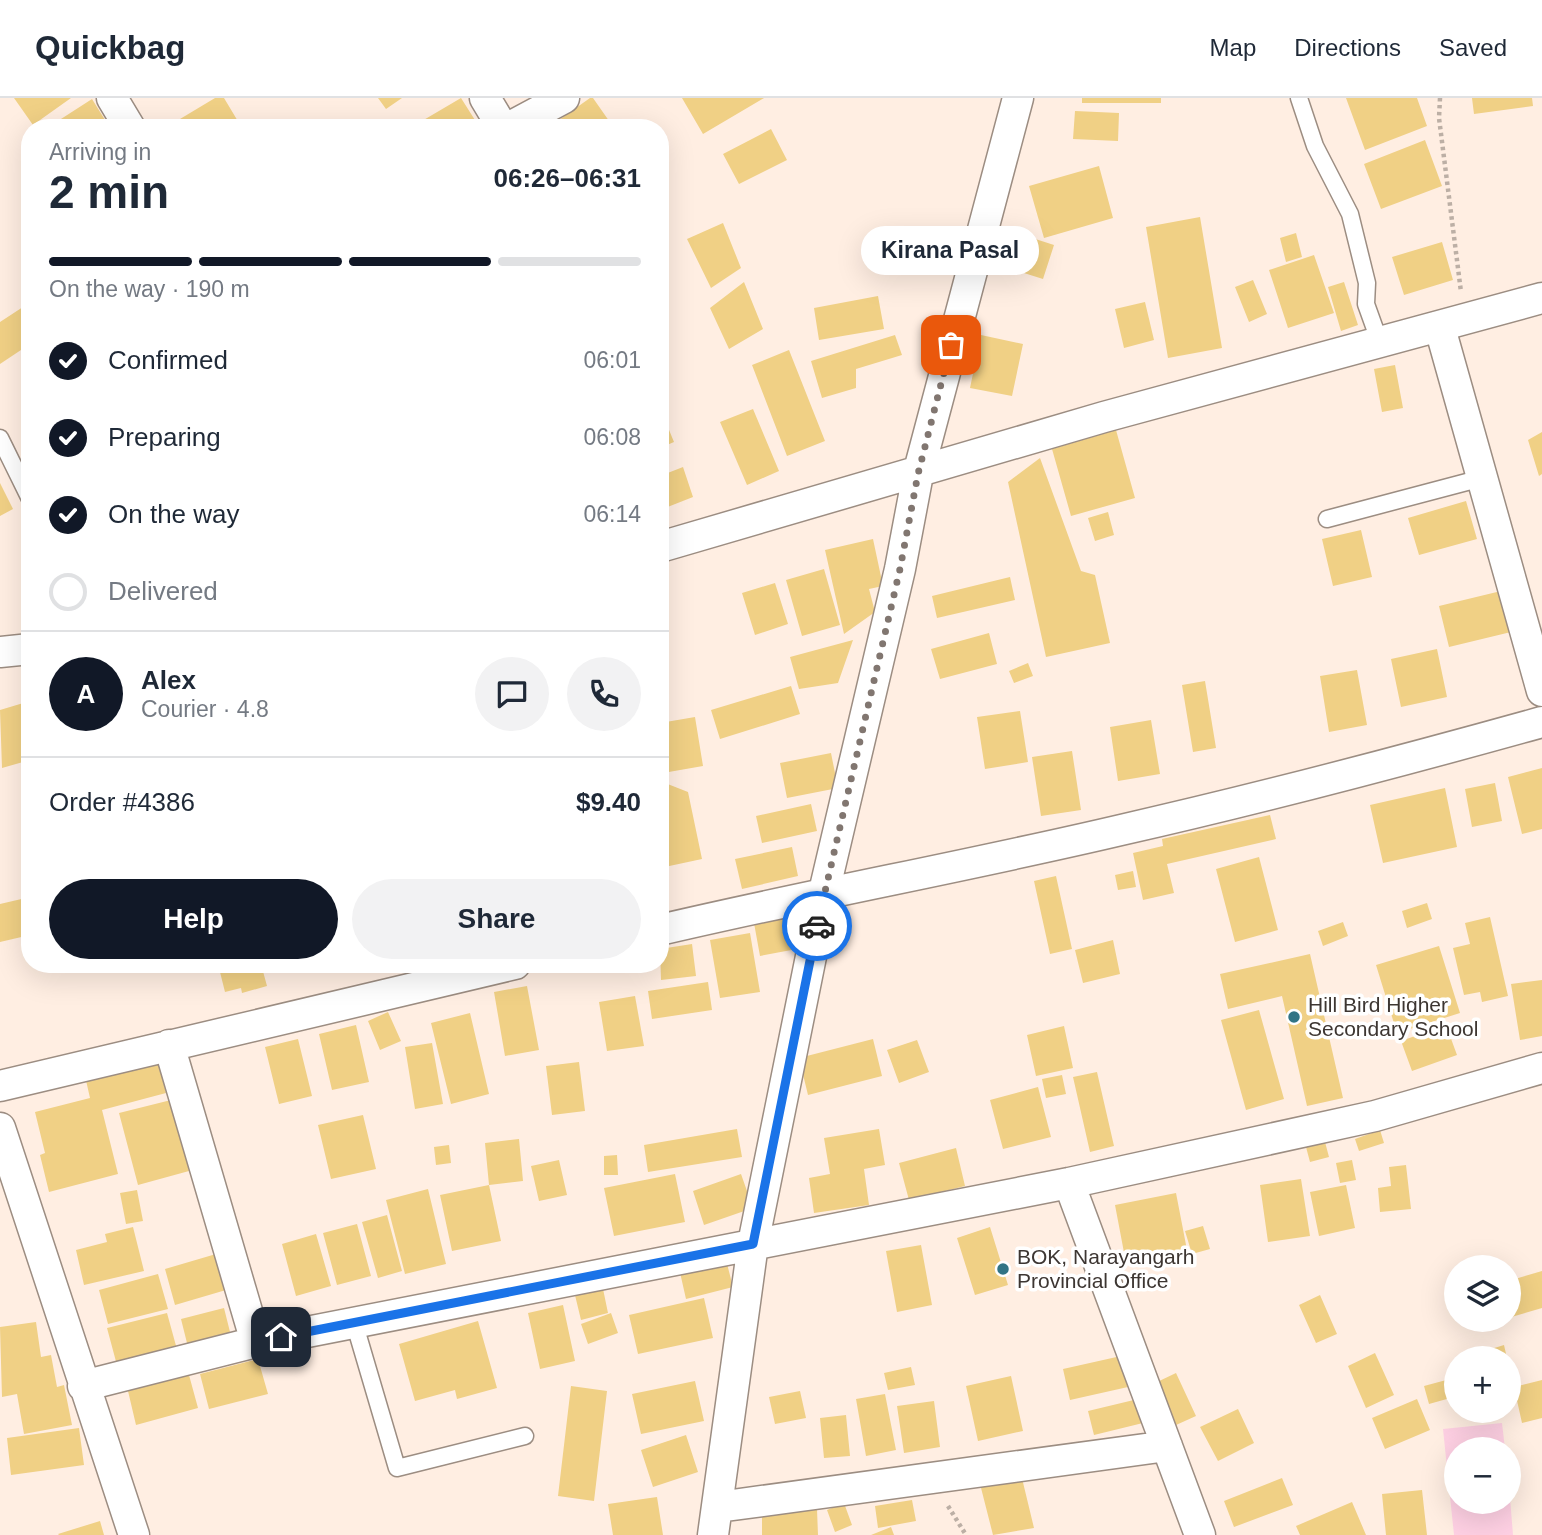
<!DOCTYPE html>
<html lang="en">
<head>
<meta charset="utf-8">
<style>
	:root { --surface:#fff; --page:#f2f2f3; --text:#1f2937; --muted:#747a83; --line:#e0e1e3; --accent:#111827 }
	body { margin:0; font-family:Arial,sans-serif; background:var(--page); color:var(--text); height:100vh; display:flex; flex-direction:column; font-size:26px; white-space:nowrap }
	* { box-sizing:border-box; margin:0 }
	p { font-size:23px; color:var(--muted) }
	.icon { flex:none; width:38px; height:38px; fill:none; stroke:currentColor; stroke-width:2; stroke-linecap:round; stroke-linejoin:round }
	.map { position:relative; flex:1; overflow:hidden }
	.details { position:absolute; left:21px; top:21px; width:648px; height:854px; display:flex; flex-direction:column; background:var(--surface); border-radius:28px; box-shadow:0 7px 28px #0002 }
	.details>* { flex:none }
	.tools { position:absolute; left:1444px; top:1157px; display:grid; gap:14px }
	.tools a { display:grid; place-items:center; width:77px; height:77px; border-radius:50%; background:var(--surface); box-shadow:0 7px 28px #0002; font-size:35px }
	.pin { position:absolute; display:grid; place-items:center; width:60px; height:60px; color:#fff; margin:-30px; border-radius:14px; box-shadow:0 4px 10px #0006 }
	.courier { position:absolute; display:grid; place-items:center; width:70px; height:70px; margin:-35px; border:5px solid #1a73e8; border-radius:50%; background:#fff; color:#222; box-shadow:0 2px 9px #0007 }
	.bubble { position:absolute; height:49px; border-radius:24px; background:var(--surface); box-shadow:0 7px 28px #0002; font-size:23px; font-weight:700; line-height:49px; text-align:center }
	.summary em { font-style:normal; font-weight:700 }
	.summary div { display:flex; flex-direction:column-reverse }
	.summary { display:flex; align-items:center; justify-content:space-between; height:119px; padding:0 28px }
	h1 { font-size:46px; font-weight:700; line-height:52px }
	.bar { display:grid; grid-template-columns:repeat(4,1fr); gap:10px 7px; align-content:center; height:84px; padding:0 28px }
	.bar i { height:9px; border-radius:5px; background:var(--line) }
	.bar .active { background:var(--accent) }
	.bar p { grid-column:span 4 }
	.line { display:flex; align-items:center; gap:18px; padding:0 28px; border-top:2px solid var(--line) }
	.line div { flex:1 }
	.round { display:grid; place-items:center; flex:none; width:74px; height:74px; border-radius:37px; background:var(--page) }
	ol { padding:0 28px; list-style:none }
	li { display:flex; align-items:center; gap:21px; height:77px }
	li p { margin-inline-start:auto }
	li .icon { padding:7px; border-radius:50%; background:var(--accent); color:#fff; stroke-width:4 }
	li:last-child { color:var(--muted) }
	li i { width:38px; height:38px; border:4px solid var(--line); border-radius:50% }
	.button { display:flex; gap:14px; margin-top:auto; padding:14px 28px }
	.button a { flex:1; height:80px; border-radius:42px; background:var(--accent); color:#fff; font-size:28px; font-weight:700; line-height:80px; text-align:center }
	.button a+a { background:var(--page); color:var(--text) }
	header { display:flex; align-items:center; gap:42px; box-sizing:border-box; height:98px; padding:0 35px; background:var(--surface); border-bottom:2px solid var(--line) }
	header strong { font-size:33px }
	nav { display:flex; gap:38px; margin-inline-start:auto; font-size:24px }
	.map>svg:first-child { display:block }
	.green { fill:#fed0e3 }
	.building { fill:#f0d085 }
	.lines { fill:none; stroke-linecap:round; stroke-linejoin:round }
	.lane-casing { stroke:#9c8d82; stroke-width:19 }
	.street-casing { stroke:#9c8d82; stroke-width:33 }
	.path { stroke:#bcafa5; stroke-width:4.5; stroke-dasharray:3.5 3.5; stroke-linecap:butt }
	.lane { stroke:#fff; stroke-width:16 }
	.street { stroke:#fff; stroke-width:30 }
	.done { stroke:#817670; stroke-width:7; stroke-dasharray:0 12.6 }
	.route { stroke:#1a73e8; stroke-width:9 }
	.poi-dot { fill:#317485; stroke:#fff; stroke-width:2.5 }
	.labels { text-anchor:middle; stroke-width:7; stroke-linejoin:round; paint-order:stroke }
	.poi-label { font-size:21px; fill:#3d3632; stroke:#fff; text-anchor:start }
</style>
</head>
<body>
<header>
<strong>Quickbag</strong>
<nav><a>Map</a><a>Directions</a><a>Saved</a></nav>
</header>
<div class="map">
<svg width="1542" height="1437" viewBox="0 0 1542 1437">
	<rect width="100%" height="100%" fill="#ffeee2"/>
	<path class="green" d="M1502 1325 1505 1351H1456V1404H1508L1509 1387 1513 1437H1454L1443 1331Z"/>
	<path class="building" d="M14 0H71L33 27Z
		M215 0H224L242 30H178L175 24Z
		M378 0H402L386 11Z
		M461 0 480 30H410Z
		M590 0H593L614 30H554L552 27Z
		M682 0H764L703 36Z
		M1082 0H1161V5H1082Z
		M1346 0H1417L1427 28 1365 52Z
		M1472 0H1532L1533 8 1474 16Z
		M92 1 110 30H47Z
		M1075 13 1119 15 1118 43 1073 41Z
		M771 31 787 62 739 86 723 56Z
		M1425 42 1442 88 1381 111 1364 66Z
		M1099 68 1113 120 1044 140 1029 88Z
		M1200 119 1222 250 1168 260 1146 129Z
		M723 125 741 170 711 190 687 141Z
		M1014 134 1054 147 1043 181 1002 168Z
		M1296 135 1302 159 1286 164 1280 140Z
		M1442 144 1453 182 1404 197 1392 159Z
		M1314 157 1334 215 1288 230 1269 172Z
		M660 162 668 179 660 183Z
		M1253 182 1267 216 1249 224 1235 189Z
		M744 184 763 231 729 251 710 210Z
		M1344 184 1358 227 1341 233 1328 189Z
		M878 198 884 231 819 242 814 210Z
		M1145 204 1154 242 1124 250 1115 211Z
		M26 207 30 213V246L0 266V224Z
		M895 237 902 257 856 271V290L822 300 811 263Z
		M981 237 1023 246 1012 298 970 290Z
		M789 252 825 343 787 358 752 267Z
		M1395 267 1403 310 1382 314 1374 271Z
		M660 310 674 344 660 350Z
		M753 311 779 373 747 387 720 324Z
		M1116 332 1135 400 1071 418 1052 351Z
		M1542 334V376L1539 378 1528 342Z
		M1040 360 1081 473 1095 477 1110 545 1046 559 1008 384Z
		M683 369 693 399 660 412V378Z
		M0 385 13 411 0 418Z
		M1466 403 1477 441 1419 457 1408 420Z
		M1108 414 1114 437 1095 443 1088 420Z
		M1361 432 1372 479 1333 488 1322 441Z
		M873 441 883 488 869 491 875 514 844 536 825 452Z
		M824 471 840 527 802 538 786 482Z
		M1010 479 1015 502 937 520 932 498Z
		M775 485 788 526 755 537 742 495Z
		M1501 493 1511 534 1449 549 1439 508Z
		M989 535 997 566 940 581 931 551Z
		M853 542 838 585 799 591 790 559Z
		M1437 551 1447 599 1401 609 1391 561Z
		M1028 565 1033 578 1014 585 1009 573Z
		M1357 572 1367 627 1329 634 1320 578Z
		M1205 583 1216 650 1193 654 1182 587Z
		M791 588 800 616 720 641 711 612Z
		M30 603V662L2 670 0 612Z
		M1020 613 1028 664 985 671 977 619Z
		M695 619 703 668 663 675 660 625Z
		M1151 622 1160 676 1118 683 1110 629Z
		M1072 653 1081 712 1041 718 1032 659Z
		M831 655 838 690 787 700 780 665Z
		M1542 670V731L1522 736 1508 679Z
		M660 683 688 694 702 761 660 770Z
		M1495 685 1502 723 1472 729 1465 691Z
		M1445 690 1457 749 1383 765 1370 707Z
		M811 706 817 733 762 745 756 718Z
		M1270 717 1276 741 1167 766 1174 795 1143 802 1133 755 1163 748 1162 741Z
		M792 749 798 778 742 791 735 761Z
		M1259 759 1278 832 1235 844 1216 771Z
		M1133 773 1136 789 1118 792 1115 777Z
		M1056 778 1072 851 1050 856 1034 783Z
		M30 799V837L0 844V806Z
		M1427 805 1432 821 1407 830 1402 813Z
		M795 817 802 850 760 858 754 825Z
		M1490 819 1508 898 1482 904 1480 894 1464 897 1453 850 1470 846 1465 825Z
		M1343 824 1348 838 1323 848 1318 833Z
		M750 835 760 894 720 900 710 842Z
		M1113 842 1120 876 1083 885 1075 852Z
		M692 846 696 878 661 882 660 851Z
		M1439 848 1460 915 1397 935 1376 867Z
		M1310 856 1343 1000 1307 1008 1282 898 1228 911 1220 876Z
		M218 866H261L267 888 242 895 241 890 225 894Z
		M1542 882V938L1520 942 1511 886Z
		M708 884 712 912 652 921 648 893Z
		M527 888 539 952 505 958 494 894Z
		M635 898 644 948 607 953 599 904Z
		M1259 912 1284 1001 1246 1012 1221 922Z
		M388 914 401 943 380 952 368 923Z
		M470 915 489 996 451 1006 431 925Z
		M356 927 369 984 332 992 319 936Z
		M1446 927 1457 957 1412 973 1401 943Z
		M1064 928 1073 970 1036 978 1027 937Z
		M298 941 312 998 279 1006 265 949Z
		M873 941 882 978 808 997 799 960Z
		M917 942 929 974 899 985 887 952Z
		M432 945 443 1006 415 1011 405 949Z
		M157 959 166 995 102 1012 118 1076 49 1094 40 1057 45 1055 35 1014 90 1000 85 978Z
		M579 964 585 1013 552 1017 546 968Z
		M1097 974 1114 1048 1090 1054 1073 979Z
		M1062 977 1066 996 1046 1000 1042 981Z
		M1038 989 1051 1039 1003 1051 990 1002Z
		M171 1002 189 1073 138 1087 119 1015Z
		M363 1017 376 1071 331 1081 318 1027Z
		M737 1031 742 1059 648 1074 644 1047Z
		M879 1031 885 1067 864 1071 869 1107 814 1115 809 1080 830 1076 824 1040Z
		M1380 1032 1384 1045 1359 1053 1355 1041Z
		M519 1041 523 1083 489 1087 485 1045Z
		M1325 1044 1329 1059 1310 1064 1306 1049Z
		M449 1047 451 1065 436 1067 434 1049Z
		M956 1050 965 1088 909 1102 899 1065Z
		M617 1057 618 1077H604V1058Z
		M559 1062 567 1097 539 1103 531 1068Z
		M1352 1062 1356 1082 1340 1085 1336 1065Z
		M1406 1067 1411 1111 1380 1114 1378 1090 1391 1088 1389 1069Z
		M675 1076 685 1124 614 1138 604 1090Z
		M741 1076 753 1110 704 1127 693 1093Z
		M1301 1081 1310 1138 1268 1144 1260 1087Z
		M489 1087 501 1143 452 1153 440 1097Z
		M1346 1087 1355 1130 1319 1138 1310 1094Z
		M428 1091 446 1166 405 1176 386 1102Z
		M137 1092 143 1123 126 1126 120 1095Z
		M1176 1095 1187 1152 1126 1165 1115 1107Z
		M387 1117 402 1173 378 1180 362 1124Z
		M357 1126 371 1178 337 1187 323 1135Z
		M1203 1128 1210 1151 1192 1156 1185 1133Z
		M133 1129 144 1173 84 1187 76 1152 107 1144 105 1136Z
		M990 1129 1008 1187 975 1197 957 1140Z
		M316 1136 331 1188 296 1198 282 1146Z
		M921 1147 932 1207 897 1214 886 1153Z
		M216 1156 226 1192 175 1207 165 1171Z
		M725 1158 733 1189 686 1201 679 1170Z
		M1542 1173V1210L1508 1220V1183Z
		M158 1176 168 1211 108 1226 99 1192Z
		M602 1186 608 1215 581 1222 574 1193Z
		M1320 1197 1337 1236 1316 1245 1299 1207Z
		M704 1200 713 1240 638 1256 629 1217Z
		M563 1207 575 1263 540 1271 528 1215Z
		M224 1210 231 1238 188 1249 181 1221Z
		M167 1215 178 1255 118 1271 107 1230Z
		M611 1215 618 1235 588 1246 581 1226Z
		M478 1223 497 1290 457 1301 455 1292 415 1303 399 1246Z
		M36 1224 41 1259 51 1257 57 1289 64 1287 72 1327 24 1336 17 1296 2 1299 0 1229Z
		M1504 1247 1507 1260H1465V1259Z
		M1375 1255 1394 1297 1366 1310 1348 1268Z
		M1121 1258 1128 1289 1070 1302 1063 1271Z
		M258 1261 268 1296 209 1311 200 1276Z
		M911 1269 915 1287 888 1292 884 1275Z
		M1176 1275 1196 1318 1176 1327 1155 1285Z
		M189 1277 198 1310 136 1327 128 1293Z
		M1011 1278 1023 1333 978 1343 966 1288Z
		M1450 1281 1454 1299 1429 1306 1424 1288Z
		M1542 1282V1320L1522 1325 1514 1289Z
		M695 1283 704 1323 641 1336 632 1296Z
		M571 1288 607 1293 594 1403 558 1398Z
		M800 1293 806 1320 775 1326 769 1299Z
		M885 1296 896 1352 866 1358 856 1301Z
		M1138 1301 1143 1325 1094 1337 1088 1313Z
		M1417 1301 1430 1332 1385 1351 1372 1320Z
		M934 1303 940 1349 904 1355 897 1308Z
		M1238 1311 1254 1345 1218 1363 1200 1329Z
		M846 1317 850 1358 824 1360 820 1320Z
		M79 1330 84 1367 11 1377 7 1340Z
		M686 1337 698 1374 653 1389 641 1352Z
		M1020 1372 1034 1430 993 1437 979 1382Z
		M1282 1380 1293 1407 1234 1429 1224 1403Z
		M1422 1392 1427 1437H1386L1382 1396Z
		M657 1399 663 1437H613L608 1406Z
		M912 1402 916 1423 878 1430 875 1408Z
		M1352 1404 1366 1437H1300L1296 1428Z
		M844 1405 852 1427 835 1434 827 1412Z
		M817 1411 818 1437H762V1413Z
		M100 1423 104 1437H59L58 1436Z
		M891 1429 894 1437H871Z"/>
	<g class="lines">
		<defs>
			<path id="lane" d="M1299 0 1315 48 1350 116 1367 185 1366 206 1380 245
				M0 340 30 401
				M1327 421 1482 380
				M354 1224 397 1370 525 1338"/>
			<path id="street" d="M112 0 130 30
				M485 0 503 30
				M508 30 564 0
				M1440 230 1542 593
				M660 449 1104 319 1542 200
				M0 554 30 551
				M660 832C813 796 968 768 1121 732 1262 700 1402 663 1542 624
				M169 947 256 1244
				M0 988 515 866
				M0 1030 134 1437
				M1069 1085 1200 1437
				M83 1288 256 1244 1069 1085 1375 1018 1542 970
				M718 1409 1167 1348
				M713 1437 753 1146 824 794 900 471 918 376 1018 0"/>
		</defs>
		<use href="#lane" class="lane-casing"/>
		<use href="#street" class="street-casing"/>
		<path class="path" d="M1440 0 1439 20 1461 194
			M948 1408 966 1437"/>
		<use href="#lane" class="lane"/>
		<use href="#street" class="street"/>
	</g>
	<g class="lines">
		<path class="done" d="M817 828 900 471 918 376 951 247"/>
		<path class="route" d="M281 1239 753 1146 817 828"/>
	</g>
	<g class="poi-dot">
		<circle cx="1294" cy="919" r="7"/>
		<circle cx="1003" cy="1171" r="7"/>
	</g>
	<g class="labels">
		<g class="poi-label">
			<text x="1308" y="914">Hill Bird Higher<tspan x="1308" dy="24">Secondary School</tspan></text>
			<text x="1017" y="1166">BOK, Narayangarh<tspan x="1017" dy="24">Provincial Office</tspan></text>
		</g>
	</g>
</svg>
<div class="tools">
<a><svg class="icon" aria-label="layers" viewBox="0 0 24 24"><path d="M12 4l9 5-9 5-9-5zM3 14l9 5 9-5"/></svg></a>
<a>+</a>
<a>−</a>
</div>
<div class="pin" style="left:951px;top:247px;background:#ea580c"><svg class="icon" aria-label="bag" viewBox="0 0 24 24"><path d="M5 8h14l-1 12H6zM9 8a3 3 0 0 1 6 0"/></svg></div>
<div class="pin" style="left:281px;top:1239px;background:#1f2937"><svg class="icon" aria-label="home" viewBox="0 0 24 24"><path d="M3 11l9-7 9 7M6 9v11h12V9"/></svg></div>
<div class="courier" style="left:817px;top:828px"><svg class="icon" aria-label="car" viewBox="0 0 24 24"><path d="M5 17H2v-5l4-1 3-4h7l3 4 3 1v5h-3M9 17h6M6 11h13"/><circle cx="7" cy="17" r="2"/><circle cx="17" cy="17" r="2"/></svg></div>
<div class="bubble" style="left:861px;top:128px;width:178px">Kirana Pasal</div>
<section class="details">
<div class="summary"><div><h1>2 min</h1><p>Arriving in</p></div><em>06:26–06:31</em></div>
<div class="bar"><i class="active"></i><i class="active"></i><i class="active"></i><i></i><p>On the way · 190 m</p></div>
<ol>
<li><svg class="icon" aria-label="check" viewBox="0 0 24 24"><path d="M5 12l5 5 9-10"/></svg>Confirmed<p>06:01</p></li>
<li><svg class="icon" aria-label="check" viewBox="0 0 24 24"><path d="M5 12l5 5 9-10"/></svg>Preparing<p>06:08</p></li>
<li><svg class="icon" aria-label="check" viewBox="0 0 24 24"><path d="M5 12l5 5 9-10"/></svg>On the way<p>06:14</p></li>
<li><i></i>Delivered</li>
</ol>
<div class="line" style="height:126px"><b class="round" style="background:var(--accent);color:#fff">A</b><div><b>Alex</b><p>Courier · 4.8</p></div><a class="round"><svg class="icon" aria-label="chat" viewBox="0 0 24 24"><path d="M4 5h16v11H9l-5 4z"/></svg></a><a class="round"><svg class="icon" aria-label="phone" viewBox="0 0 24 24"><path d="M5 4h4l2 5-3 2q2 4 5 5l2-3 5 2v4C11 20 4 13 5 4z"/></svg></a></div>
<div class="line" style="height:91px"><div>Order #4386</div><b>$9.40</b></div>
<div class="button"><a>Help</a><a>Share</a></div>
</section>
</div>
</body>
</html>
